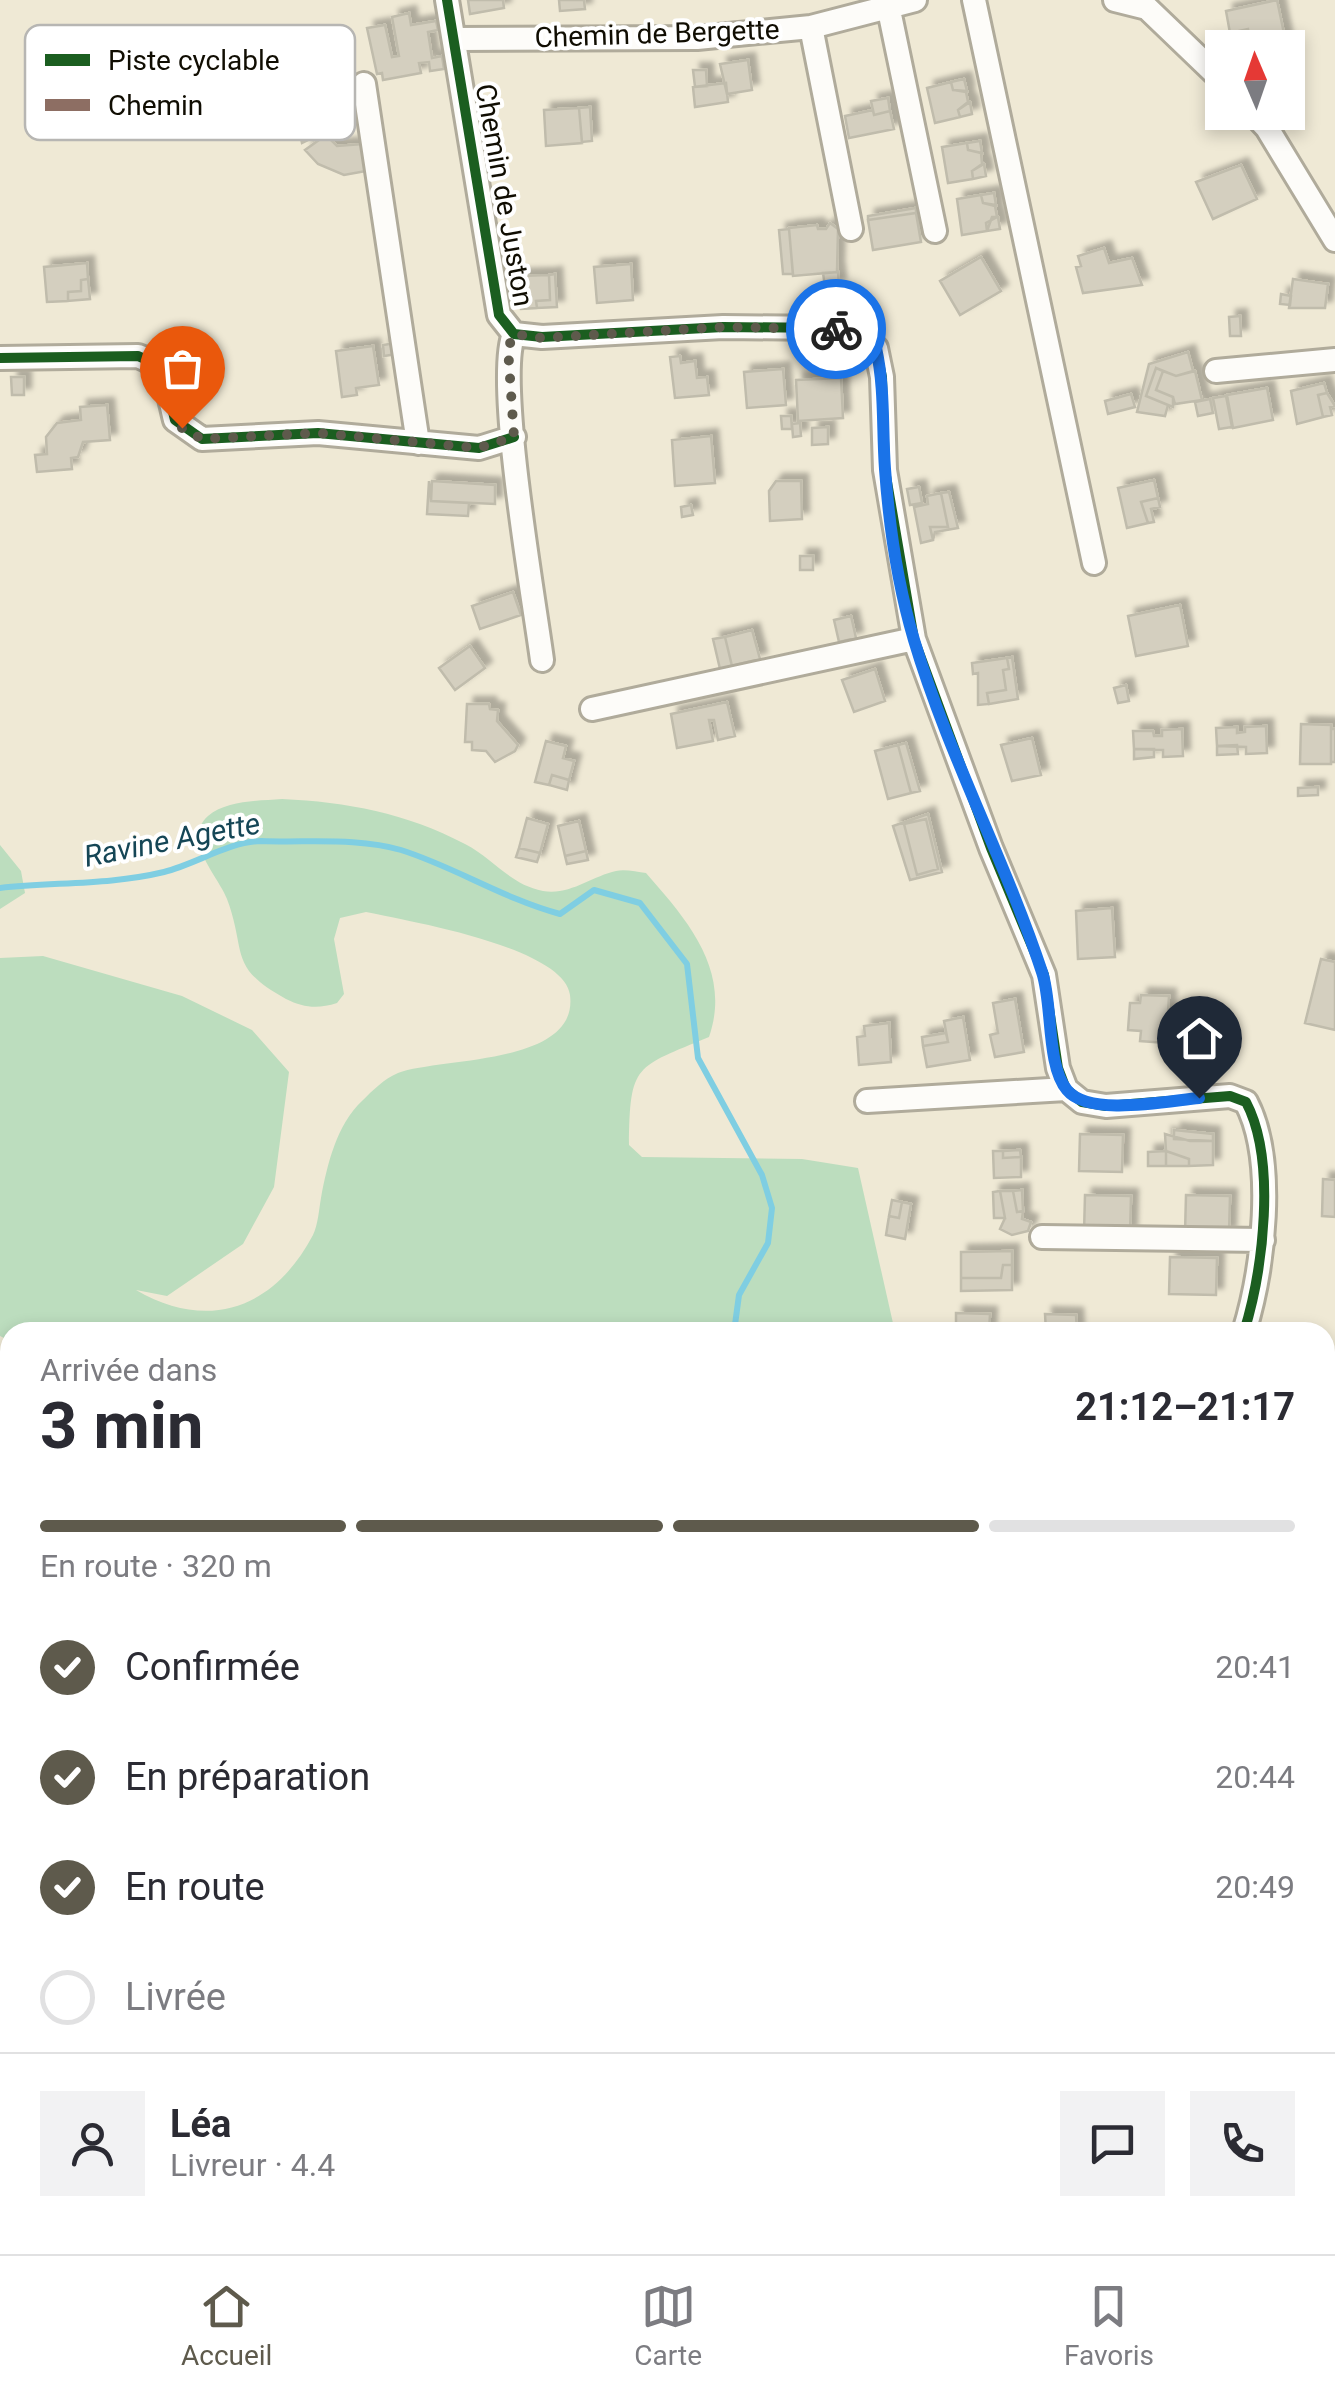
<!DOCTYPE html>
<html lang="fr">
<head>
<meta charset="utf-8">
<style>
	:root { --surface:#fff; --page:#f2f2f3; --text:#2b2b33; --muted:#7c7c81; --line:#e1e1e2; --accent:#5e5a4c }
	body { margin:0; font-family:Roboto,sans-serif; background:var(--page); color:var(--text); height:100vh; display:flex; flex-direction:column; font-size:38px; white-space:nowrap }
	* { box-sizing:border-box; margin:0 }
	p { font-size:32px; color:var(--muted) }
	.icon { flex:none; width:55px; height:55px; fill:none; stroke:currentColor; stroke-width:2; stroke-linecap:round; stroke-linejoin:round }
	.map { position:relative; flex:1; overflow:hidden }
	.side { position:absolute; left:0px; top:1322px; width:1335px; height:932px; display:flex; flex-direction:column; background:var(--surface); border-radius:30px 30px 0 0; box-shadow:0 5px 15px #0003 }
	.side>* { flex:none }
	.needle { width:65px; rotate:358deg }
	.controls { position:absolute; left:1205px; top:30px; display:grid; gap:20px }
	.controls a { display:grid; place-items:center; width:100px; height:100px; border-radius:0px; background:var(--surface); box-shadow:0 5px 15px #0003; font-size:50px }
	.pin { position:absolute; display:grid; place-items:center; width:85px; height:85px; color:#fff; margin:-102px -42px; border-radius:50% 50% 50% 0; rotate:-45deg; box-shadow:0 0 10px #0007 }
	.pin .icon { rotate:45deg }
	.courier { position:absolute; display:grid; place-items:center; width:100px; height:100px; margin:-50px; border:8px solid #1a73e8; border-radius:50%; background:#fff; color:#222; box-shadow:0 2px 12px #0007 }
	.head em { font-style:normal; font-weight:700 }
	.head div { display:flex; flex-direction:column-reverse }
	.head { display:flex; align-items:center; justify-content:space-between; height:170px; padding:0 40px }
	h1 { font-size:65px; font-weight:700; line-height:75px }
	.bar { display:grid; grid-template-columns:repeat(4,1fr); gap:15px 10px; align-content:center; height:120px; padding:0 40px }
	.bar i { height:12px; border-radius:8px; background:var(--line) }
	.bar .current { background:var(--accent) }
	.bar p { grid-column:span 4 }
	.line { display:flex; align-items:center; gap:25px; padding:0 40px; border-top:2px solid var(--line) }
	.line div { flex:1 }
	.round { display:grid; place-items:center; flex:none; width:105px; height:105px; border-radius:0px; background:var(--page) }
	ol { padding:0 40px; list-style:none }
	li { display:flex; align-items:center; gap:30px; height:110px }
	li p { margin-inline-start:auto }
	li .icon { padding:10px; border-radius:50%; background:var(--accent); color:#fff; stroke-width:4 }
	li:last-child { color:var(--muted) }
	li i { width:55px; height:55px; border:5px solid var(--line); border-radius:50% }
	.tab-bar { display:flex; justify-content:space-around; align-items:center; height:140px; border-top:2px solid var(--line); background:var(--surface); font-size:28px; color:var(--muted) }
	.tab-bar a { display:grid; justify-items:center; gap:5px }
	.tab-bar .current { color:var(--accent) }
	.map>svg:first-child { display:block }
	.green { fill:#bcddbe }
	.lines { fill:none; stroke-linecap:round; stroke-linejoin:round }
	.stream { stroke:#7fcee2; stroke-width:6 }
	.building { fill:#d4cfbf; stroke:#c0bcac; stroke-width:2.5; fill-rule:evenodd; filter:url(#shadow) }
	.minor-casing { stroke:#b0ab9b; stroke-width:28 }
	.minor { stroke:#fdfcf9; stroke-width:22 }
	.quiet { stroke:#8d6e63; stroke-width:8; stroke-dasharray:15 8; stroke-linecap:butt }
	.cycleway-casing { stroke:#fff; stroke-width:16 }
	.cycleway { stroke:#1b5e20; stroke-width:10 }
	.done { stroke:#5e5a4c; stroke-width:10; stroke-dasharray:0 18 }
	.route { stroke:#1a73e8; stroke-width:12 }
	.labels { text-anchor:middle; stroke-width:8; stroke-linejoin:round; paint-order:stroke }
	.street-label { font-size:28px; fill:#100d02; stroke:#fff }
	.water-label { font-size:30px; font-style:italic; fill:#154656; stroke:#fff }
	.key { fill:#fff; stroke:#b7b6b3; stroke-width:2.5 }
	.key-label { font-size:28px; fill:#100d02 }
</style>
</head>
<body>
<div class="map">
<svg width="1335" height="2254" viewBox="0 0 1335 2254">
	<defs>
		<filter id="shadow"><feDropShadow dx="7" dy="-7" stdDeviation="2.5" flood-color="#0004"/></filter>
	</defs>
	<rect width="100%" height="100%" fill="#efe9d5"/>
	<path class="green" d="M282 799C347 802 406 813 465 844 494 859 509 884 543 891 569 896 592 876 616 871 625 869 637 872 646 873 687 920 732 970 709 1037 635 1068 630 1063 629 1145L642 1157 802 1159 858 1168 895 1332H10V1341L0 1336V958L43 956 182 996 252 1030 289 1072 274 1187 243 1244 167 1296 136 1290C208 1332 274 1309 313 1235 318 1225 319 1209 321 1198 327 1165 337 1124 362 1101 373 1090 384 1079 398 1073 440 1057 579 1066 570 995 564 947 408 921 366 912L340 918 334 939 344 994 337 1003C318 1009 304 1008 286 999 227 967 247 952 227 899 219 877 181 840 208 816 227 800 258 801 282 799Z
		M0 845 21 871 25 893 0 909Z
		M0 1405 10 1411V1892H2Z
		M1335 1567V1721L1325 1701V1568Z
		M1325 1980 1335 1983V2254H1175L1169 2245H1325Z
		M0 2103 10 2107V2245H119L121 2254H0Z
		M613 2245H819L821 2254H612Z"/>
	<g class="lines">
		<path class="stream" d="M0 888C55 882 110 885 164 872 196 864 228 842 261 841 305 843 358 837 401 850 455 867 504 899 560 914L594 890 640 903 687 964 698 1058 762 1175 772 1208 768 1243 739 1295 734 1332
			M715 2254 716 2245"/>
	</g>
	<path class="building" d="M468 0H503L504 8 470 14Z
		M559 0H584L585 9 560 11Z
		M1277 0 1286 43 1251 48 1248 29 1230 33 1226 11Z
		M409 13 411 25 436 21 438 30 428 32 432 58 442 56 444 69 430 71 429 62 419 63 421 73 383 80 382 73 377 74 367 28 385 25 392 57 399 56 392 17Z
		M748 60 752 90 727 94 720 64Z
		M693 70H706L707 86 695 87Z
		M964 79 967 91 953 90 951 82Z
		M951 82 953 90 966 92 968 102 958 110 960 117 935 123 927 88Z
		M726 83 728 102 695 107 693 87Z
		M888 98 890 111 874 115 871 101Z
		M970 102 972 114 960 117 958 110Z
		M590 107 592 141 582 142 579 108Z
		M579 108 582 143 546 146 544 110Z
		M321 109 325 132 302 143 297 119Z
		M873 110 874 115 890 111 894 129 849 138 845 116Z
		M326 135 337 146 363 144 366 171 344 175 318 164 305 150Z
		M980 141 982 153 968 150 967 143Z
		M967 143 968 150 981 153 982 164 972 171 973 179 948 183 942 147Z
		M984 164 986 176 973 179 972 171Z
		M1241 165 1257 199 1213 219 1196 182Z
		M994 193 996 205 983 203 981 195Z
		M981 195 983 203 995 206 997 217 986 223 987 231 962 235 957 199Z
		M916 208V213L868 220V216Z
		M916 213 921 242 873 250 868 220Z
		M992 217H998L1000 229 987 231Z
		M830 223 838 229 837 272 793 276 789 228 817 225 818 229H826Z
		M789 229 793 274H783L779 230Z
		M1104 248 1109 263 1132 258 1142 285 1083 293 1076 267 1081 266 1078 256Z
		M981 257 1001 291 960 315 940 281Z
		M87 263 88 279 81 280V291L68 292V301L47 302 44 267Z
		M631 264 633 300 597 303 594 267Z
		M838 272 839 285 825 287 823 273Z
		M555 274 557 307 537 308 536 301 550 300 549 275Z
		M549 275 550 300 536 301 537 308 521 309 519 276Z
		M88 279 90 299 68 301V292L81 291V280Z
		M1293 279 1328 284 1325 308H1289Z
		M1281 294 1291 296 1290 305 1280 304Z
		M1240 316 1241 336H1230L1229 317Z
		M396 343 397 354 384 356 383 345Z
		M373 346 379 385 356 388 357 395 342 397 336 351Z
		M1188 352 1193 371 1176 376 1156 368 1146 396 1168 405 1165 416 1137 412 1149 364Z
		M680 356 681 363 695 361 697 378 707 377 709 395 675 398 670 357Z
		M1156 368 1163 371 1156 390 1173 397V407L1146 396Z
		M783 369 786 405 747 408 744 372Z
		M1163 371 1176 376 1195 371 1202 400 1175 404 1173 397 1156 390Z
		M11 377H24V395H12Z
		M841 378 843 418 798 421 796 380Z
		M1324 383 1327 393 1318 395 1323 417 1297 424 1291 391Z
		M1267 388 1273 420 1233 428 1227 395Z
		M1327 393 1335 406 1330 407 1332 415 1323 417 1318 395Z
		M1131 394 1135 407 1108 414 1105 401Z
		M1226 396 1232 427 1219 429 1213 398Z
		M1210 399 1213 413 1198 416 1195 402Z
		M107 405 110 440 83 442 78 457 71 458 72 469 37 472 35 455 47 454 46 437 57 423 81 420 80 407Z
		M781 416H791L792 429H782Z
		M800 423 801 436 793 437 792 424Z
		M828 427V444L812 445V428Z
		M711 436 715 483 675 486 672 440Z
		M1154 480 1158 498 1141 502 1148 523 1127 528 1118 488Z
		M429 481 431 501 469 503 468 516 427 514Z
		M432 481 495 485V504L431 501Z
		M776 481H801L802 519 770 521 769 491Z
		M919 487 922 503 910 505 907 489Z
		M949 492 958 528 935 532 933 540 930 527H948L941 493Z
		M941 493 948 527H930L933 540 921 543 914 507 928 504 927 496Z
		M1158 498 1160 507 1151 509 1154 522 1148 523 1141 502Z
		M691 505 693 515 682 517 681 507Z
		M800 556H813V570H800Z
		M513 592 521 615 480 629 472 606Z
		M1180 605 1188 646 1136 656 1128 616Z
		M851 616 856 638 839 642 834 620Z
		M752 630 760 659 732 666 725 637Z
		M725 637 732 666 720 669 713 639Z
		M470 646 485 668 455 690 439 668Z
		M1012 657 1018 699 989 704 987 693 1006 690 1003 670 1009 669 1007 658Z
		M1007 658 1009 669 1003 670 1006 690 987 693 989 704 978 705V673L973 674 972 663Z
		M875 669 885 701 854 712 842 680Z
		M1126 685 1129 701 1118 703 1114 688Z
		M727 702 735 736 718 740 714 720H709L713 741 677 748 671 714Z
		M467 704H489L490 709 498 710 497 721 518 745 515 751 495 762 486 751 472 750V742H465Z
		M1301 724 1331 725V764H1300Z
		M1266 726 1267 753 1246 754V747L1217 746 1216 728 1237 727V733L1245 732V727Z
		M1182 729 1183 756 1163 757V750L1134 749 1133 731H1153L1154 736H1162V730Z
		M1331 729H1335V762H1331Z
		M1032 738 1041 775 1012 781 1001 745Z
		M546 741 566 746 563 758 574 761 569 780 552 775 549 785 535 782Z
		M906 743 920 791 911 793 898 745Z
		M898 745 911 793 888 799 875 751Z
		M1237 745 1238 754 1217 755V746Z
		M1134 749H1154V757L1134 759Z
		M552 775 569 780 567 790 549 785Z
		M1318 787V795L1298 796V788Z
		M928 814 942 872 910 880 893 826ZM926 819 938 869 917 875 904 824Z
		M527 818 548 824 540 853 519 848Z
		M926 819 938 869 917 875 904 824Z
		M579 821 586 851 565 856 558 826Z
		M519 848 540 853 537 862 516 857Z
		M586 851 588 860 567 864 565 856Z
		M1112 908 1115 957 1078 959 1076 911Z
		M1321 959 1335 962V1030L1305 1023Z
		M1141 995 1169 996 1166 1043 1140 1041 1141 1031 1128 1030 1130 1003H1140Z
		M1015 999 1024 1052 995 1057 990 1035 998 1033 993 1003Z
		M963 1017 970 1060 927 1067 923 1046 948 1042 944 1021Z
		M889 1023 891 1062 859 1065 857 1037 865 1036 864 1026Z
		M946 1033 948 1042 923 1046 922 1037Z
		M1174 1130 1213 1134V1141L1174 1139Z
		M1080 1134 1123 1135 1122 1172 1079 1171Z
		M1165 1134 1190 1141H1213V1165L1189 1166V1159L1166 1151Z
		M1020 1150 1021 1157 1003 1158V1151Z
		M993 1151H1003V1158L1021 1157V1177L994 1178Z
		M1166 1151V1166H1148V1152Z
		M1166 1151 1189 1159V1166H1166Z
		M1323 1179 1335 1180V1217L1322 1216Z
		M1022 1190 1023 1211 1017 1212 1013 1191Z
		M1000 1191 1005 1218H994L993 1192Z
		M1000 1191H1013L1017 1212 1023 1211 1022 1219 1031 1222 1028 1231 1012 1235 1000 1229 1005 1218Z
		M1085 1195 1131 1196 1130 1234 1084 1233Z
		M1186 1195 1230 1196 1229 1234 1185 1233Z
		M892 1200 902 1202 899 1218 889 1216Z
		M902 1202 911 1204 905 1239 886 1235 889 1216 899 1218Z
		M1012 1251V1265H1003L1001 1278H961V1252Z
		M1170 1257 1217 1258 1216 1295 1169 1294Z
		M1003 1265H1012V1290L961 1291V1278H1001Z
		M956 1313 990 1314 989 1332H956Z
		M1045 1314 1076 1315 1077 1332H1046Z
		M1325 1898 1335 1900V1919L1325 1917Z"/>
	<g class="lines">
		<defs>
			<path id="minor" d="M447 0 499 315 514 334 542 337 723 327 829 328 856 332 876 348 882 377 885 470 914 639 991 848 1044 975 1058 1068 1066 1089 1082 1102 1106 1106 1230 1096 1246 1102C1277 1161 1263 1270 1244 1332
				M974 0 1094 563
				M1115 0 1147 8 1222 80
				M889 10 935 231
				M811 27 851 229
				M455 39 697 38 811 27 915 0
				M364 84 418 443
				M1252 112 1267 128 1335 240
				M514 334C495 379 534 599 542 660
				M0 358 138 356C167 366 168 393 175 420L202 439 318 433 479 448 514 437
				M1216 371 1335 360
				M592 709 914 639
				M867 1101 1066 1089
				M1042 1237 1263 1240
				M1325 1547 1335 1550"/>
		</defs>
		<use href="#minor" class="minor-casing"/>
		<use href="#minor" class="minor"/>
		<path class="quiet" d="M0 1918 10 1920
			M131 2245 133 2254"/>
		<defs>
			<path id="cycleway" d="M447 0 499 315 514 334 542 337 723 327 829 328 856 332 876 348 882 377 885 470 914 639 991 848 1044 975 1058 1068 1066 1089 1082 1102 1106 1106 1230 1096 1246 1102C1277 1161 1263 1270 1244 1332
				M0 358 138 356C167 366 168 393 175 420L202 439 318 433 479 448 514 437"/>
		</defs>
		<use href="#cycleway" class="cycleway-casing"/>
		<use href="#cycleway" class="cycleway"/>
	</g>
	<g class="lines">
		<path class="done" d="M182 428 202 439 318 433 478 448 514 437 508 348 514 334 542 338 723 327 836 329"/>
		<path class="route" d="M836 329 856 332 876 348C885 388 882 428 885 469 889 525 898 586 914 640 948 754 1005 860 1042 972 1053 1004 1046 1065 1067 1090 1089 1117 1167 1101 1199 1098"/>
	</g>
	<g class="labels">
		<g class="street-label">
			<text transform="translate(657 33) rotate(-2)" y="10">Chemin de Bergette</text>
			<text transform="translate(505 195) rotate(80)" y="10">Chemin de Juston</text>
		</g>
		<g class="water-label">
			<text transform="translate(172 840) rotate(-11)" y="10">Ravine Agette</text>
		</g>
	</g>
	<rect x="25" y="25" width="330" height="115" rx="15" class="key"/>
	<rect x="45" y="54" width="45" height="12" fill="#1b5e20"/>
	<rect x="45" y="99" width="45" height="12" fill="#8d6e63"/>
	<g class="key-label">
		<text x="108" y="70">Piste cyclable</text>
		<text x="108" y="115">Chemin</text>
	</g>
</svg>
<div class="controls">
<a><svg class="needle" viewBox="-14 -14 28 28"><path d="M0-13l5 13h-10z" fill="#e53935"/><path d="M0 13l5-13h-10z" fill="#7c7c81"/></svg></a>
</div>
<div class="pin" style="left:182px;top:428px;background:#ea580c"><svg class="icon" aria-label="bag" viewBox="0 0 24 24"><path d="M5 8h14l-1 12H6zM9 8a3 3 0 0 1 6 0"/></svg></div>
<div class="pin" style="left:1199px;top:1098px;background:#1f2937"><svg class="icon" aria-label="home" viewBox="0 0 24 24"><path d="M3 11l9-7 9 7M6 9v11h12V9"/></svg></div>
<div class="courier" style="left:836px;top:329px"><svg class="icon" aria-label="bike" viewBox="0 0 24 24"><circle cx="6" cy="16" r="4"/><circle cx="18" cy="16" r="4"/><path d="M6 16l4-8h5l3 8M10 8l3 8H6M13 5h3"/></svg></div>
<section class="side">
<div class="head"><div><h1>3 min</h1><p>Arrivée dans</p></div><em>21:12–21:17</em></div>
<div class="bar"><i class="current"></i><i class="current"></i><i class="current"></i><i></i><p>En route · 320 m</p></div>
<ol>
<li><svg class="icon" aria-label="check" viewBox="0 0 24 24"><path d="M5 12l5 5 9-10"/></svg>Confirmée<p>20:41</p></li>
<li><svg class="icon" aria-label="check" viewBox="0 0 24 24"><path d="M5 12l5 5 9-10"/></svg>En préparation<p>20:44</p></li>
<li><svg class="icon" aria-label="check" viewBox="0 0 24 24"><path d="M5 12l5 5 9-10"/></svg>En route<p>20:49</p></li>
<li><i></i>Livrée</li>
</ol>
<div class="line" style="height:180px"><a class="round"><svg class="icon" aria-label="person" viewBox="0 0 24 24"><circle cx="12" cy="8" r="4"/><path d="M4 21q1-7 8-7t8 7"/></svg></a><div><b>Léa</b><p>Livreur · 4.4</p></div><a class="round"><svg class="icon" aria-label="chat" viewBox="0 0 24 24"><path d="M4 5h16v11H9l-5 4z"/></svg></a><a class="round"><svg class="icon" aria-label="phone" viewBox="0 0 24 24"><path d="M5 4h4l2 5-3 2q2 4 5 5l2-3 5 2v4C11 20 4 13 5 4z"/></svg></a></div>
</section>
</div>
<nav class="tab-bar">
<a class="current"><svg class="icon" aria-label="home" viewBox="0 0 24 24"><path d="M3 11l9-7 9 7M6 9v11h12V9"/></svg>Accueil</a>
<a><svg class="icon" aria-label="map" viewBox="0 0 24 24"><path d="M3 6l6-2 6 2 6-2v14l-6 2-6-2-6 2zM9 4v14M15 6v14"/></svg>Carte</a>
<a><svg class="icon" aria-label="saved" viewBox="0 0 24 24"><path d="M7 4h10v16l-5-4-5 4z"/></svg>Favoris</a>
</nav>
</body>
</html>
